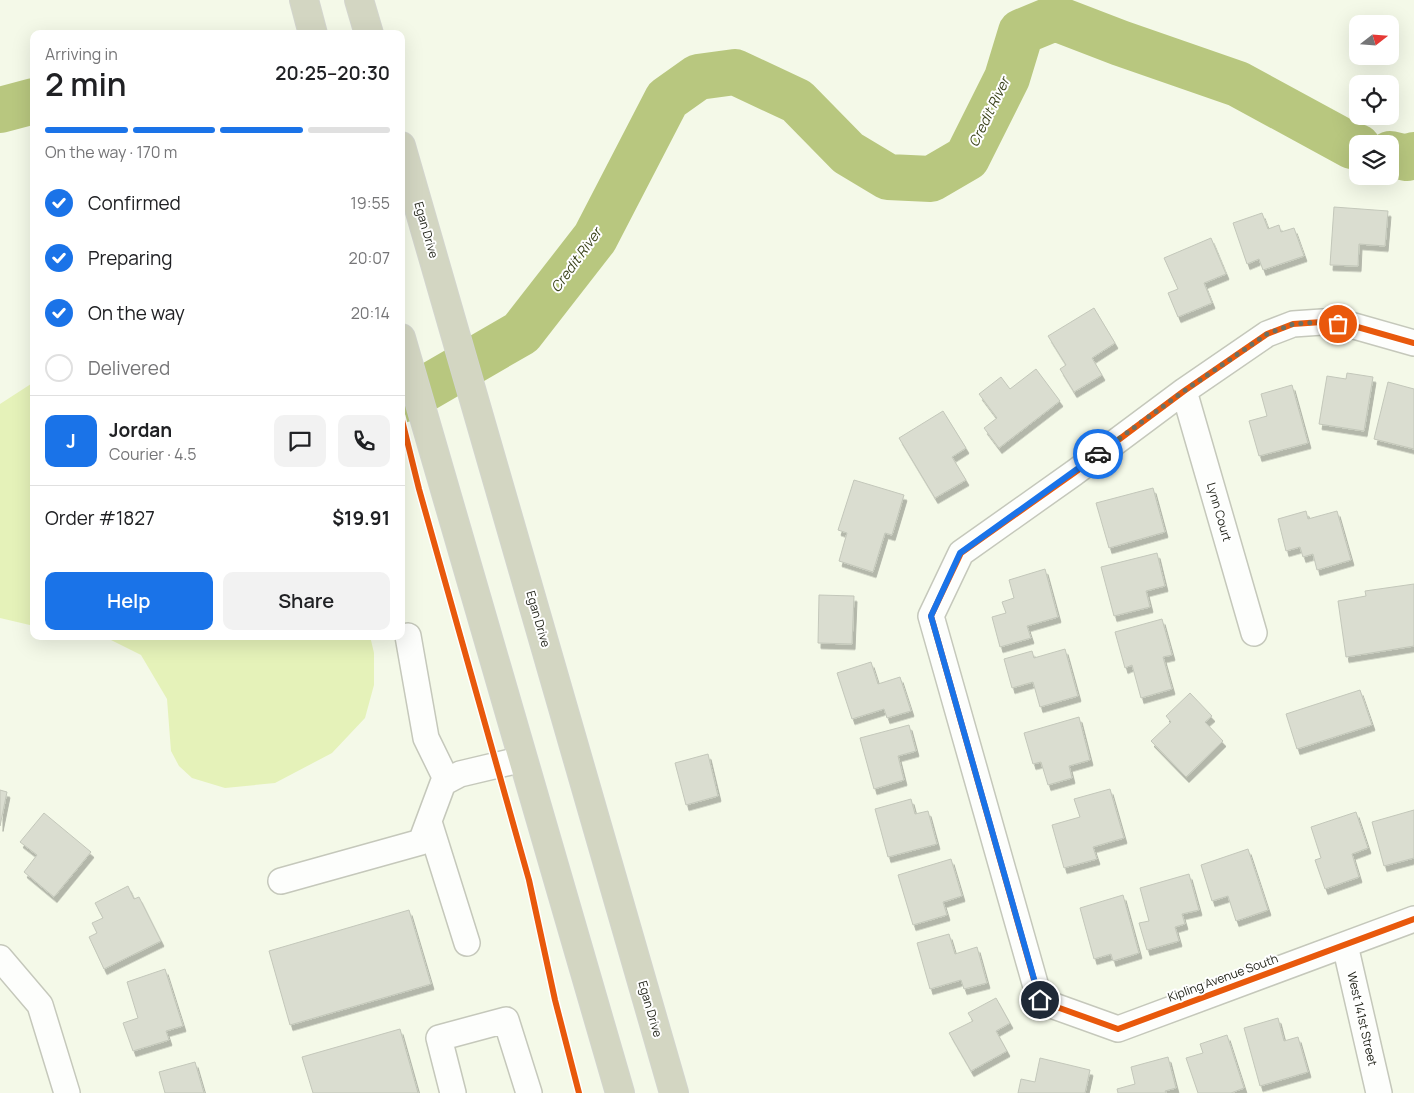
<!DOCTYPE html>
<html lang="en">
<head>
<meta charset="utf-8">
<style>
	:root { --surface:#fff; --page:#f2f2f2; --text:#202124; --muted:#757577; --line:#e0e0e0; --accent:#1a73e8 }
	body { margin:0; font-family:Manrope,sans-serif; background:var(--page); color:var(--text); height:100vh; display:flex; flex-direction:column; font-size:19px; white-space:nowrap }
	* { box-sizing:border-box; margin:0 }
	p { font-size:16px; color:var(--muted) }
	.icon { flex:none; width:28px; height:28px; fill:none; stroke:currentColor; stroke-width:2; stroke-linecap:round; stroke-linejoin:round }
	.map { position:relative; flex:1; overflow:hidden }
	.panel { position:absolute; left:30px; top:30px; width:375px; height:610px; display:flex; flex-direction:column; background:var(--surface); border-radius:10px; box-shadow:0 5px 20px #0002 }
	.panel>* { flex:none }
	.needle { width:32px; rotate:73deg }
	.tools { position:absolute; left:1349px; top:15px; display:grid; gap:10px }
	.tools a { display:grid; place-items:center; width:50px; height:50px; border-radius:10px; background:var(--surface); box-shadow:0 5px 20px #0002; font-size:25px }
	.pin { position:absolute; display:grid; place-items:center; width:42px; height:42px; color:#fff; margin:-21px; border:2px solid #fff; border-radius:50%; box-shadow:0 1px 5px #0007 }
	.courier { position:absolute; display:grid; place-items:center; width:50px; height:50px; margin:-25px; border:4px solid #1a73e8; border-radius:50%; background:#fff; color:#222; box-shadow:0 1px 6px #0007 }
	.head em { font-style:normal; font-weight:600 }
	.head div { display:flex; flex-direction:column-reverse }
	.head { display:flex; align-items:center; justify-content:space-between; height:85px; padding:0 15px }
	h1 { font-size:32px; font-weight:600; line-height:38px }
	.bar { display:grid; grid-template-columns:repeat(4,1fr); gap:8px 5px; align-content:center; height:60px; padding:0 15px }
	.bar i { height:6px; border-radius:4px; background:var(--line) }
	.bar .current { background:var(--accent) }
	.bar p { grid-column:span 4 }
	.line { display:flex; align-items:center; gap:12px; padding:0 15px; border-top:1px solid var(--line) }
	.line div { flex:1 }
	.round { display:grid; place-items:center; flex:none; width:52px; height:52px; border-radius:10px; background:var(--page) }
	ol { padding:0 15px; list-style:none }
	li { display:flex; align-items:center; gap:15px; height:55px }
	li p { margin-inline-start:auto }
	li .icon { padding:5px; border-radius:50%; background:var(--accent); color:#fff; stroke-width:4 }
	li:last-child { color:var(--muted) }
	li i { width:28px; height:28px; border:2px solid var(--line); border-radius:50% }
	.action { display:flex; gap:10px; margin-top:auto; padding:10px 15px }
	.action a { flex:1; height:58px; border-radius:10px; background:var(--accent); color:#fff; font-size:20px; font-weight:600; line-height:58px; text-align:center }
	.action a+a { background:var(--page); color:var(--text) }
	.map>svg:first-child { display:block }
	.green { fill:#e5f2b9 }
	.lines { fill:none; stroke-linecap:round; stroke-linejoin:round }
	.river { stroke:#b8c77f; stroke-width:46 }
	.building { fill:#daddd0; stroke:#c3c7ba; filter:url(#shadow) }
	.minor-casing { stroke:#c5c8bb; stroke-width:28 }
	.highway-casing { stroke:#d3d5ce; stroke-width:30 }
	.minor { stroke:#fdfefc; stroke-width:25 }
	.highway { stroke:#d3d6c2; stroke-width:28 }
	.cycleway-casing { stroke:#fff; stroke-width:9 }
	.cycleway { stroke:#e8590c; stroke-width:6 }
	.done { stroke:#6c6f62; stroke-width:5; stroke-dasharray:0 9 }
	.route { stroke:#1a73e8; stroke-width:6 }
	.labels { text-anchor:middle; stroke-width:4; stroke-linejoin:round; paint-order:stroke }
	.street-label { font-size:12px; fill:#22241a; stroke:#fff }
	.water-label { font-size:14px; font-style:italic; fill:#3a421a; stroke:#fff }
</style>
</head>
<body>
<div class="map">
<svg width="1414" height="1093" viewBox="0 0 1414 1093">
	<defs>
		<filter id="shadow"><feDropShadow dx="3" dy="5.5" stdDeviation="0" flood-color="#0004"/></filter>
	</defs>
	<rect width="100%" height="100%" fill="#f4f9e8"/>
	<path class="green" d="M34 382V626L0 618V404Z
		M88 636H370L374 653V685L365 718 332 753 275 783 225 788 192 778 179 766 171 751 167 699 141 655 111 640Z"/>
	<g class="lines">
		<path class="river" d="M0 110 34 101
			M1390 154 1407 158 1414 155
			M401 400 414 395 521 333 595 238 667 99 698 77 735 72 797 101 848 153 888 177 931 179 967 158 1007 78 1021 32 1055 18 1120 43 1238 84 1352 146 1358 147"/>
	</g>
	<path class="building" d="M1334 207 1388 211 1385 246 1359 244 1358 266 1330 265Z
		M1262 213 1268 229 1279 225 1281 232 1294 228 1304 256 1263 270 1259 259 1247 264 1233 223Z
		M1211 238 1226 274 1204 283 1212 303 1178 317 1168 293 1178 289 1164 258Z
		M1094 308 1115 343 1092 358 1102 375 1074 392 1060 369 1066 365 1048 336Z
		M1036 369 1060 401 999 448 984 428 997 418 979 394 1001 377 1010 389Z
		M1347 373 1373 377 1364 431 1319 424 1327 376 1346 379Z
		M1388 382 1414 389V449L1374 439Z
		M1292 385 1308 443 1259 456 1249 421 1267 416 1261 394Z
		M943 411 966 448 952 457 966 480 935 498 899 438Z
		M854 480 904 495 892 535 885 533 873 572 839 561 847 533 838 530Z
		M1153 488 1165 532 1109 548 1096 503Z
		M1306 511 1308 519 1337 511 1351 560 1317 570 1313 554 1303 557 1300 547 1286 551 1278 519Z
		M1157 553 1165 586 1146 591 1150 607 1114 616 1101 567Z
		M1045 569 1058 617 1027 626 1031 638 1000 647 992 617 1006 613 1002 602 1014 598 1009 580Z
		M1414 584V646L1346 657 1338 601 1366 596 1365 591Z
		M819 595 854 596 852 644 818 643Z
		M1162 619 1172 655 1163 657 1172 689 1141 698 1132 665 1125 668 1115 632Z
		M1065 649 1078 696 1040 707 1033 682 1012 688 1004 659 1032 651 1034 658Z
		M871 662 878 684 900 677 911 711 887 718 884 709 852 719 837 673Z
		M1360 690 1372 725 1297 749 1286 714Z
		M1190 693 1212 716 1205 722 1223 741 1186 777 1151 741 1171 722 1166 716Z
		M1079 717 1090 760 1069 766 1072 778 1048 785 1041 762 1033 764 1024 733Z
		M909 725 916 751 898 756 904 780 874 789 860 738Z
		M708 754 718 796 686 805 675 763Z
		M1110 789 1124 838 1093 847 1097 859 1064 868 1052 825 1080 817 1074 799Z
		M0 790 7 792 0 826Z
		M911 799 915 814 928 811 937 844 888 857 875 809Z
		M1414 810V858L1384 866 1372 822Z
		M1356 812 1368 848 1352 854 1359 877 1325 889 1315 860 1321 858 1311 827Z
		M44 813 91 852 54 897 24 872 37 855 20 842Z
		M1248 849 1268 910 1236 921 1228 896 1212 901 1201 865Z
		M951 859 962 896 943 902 947 915 913 925 898 875Z
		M1189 874 1199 910 1182 914 1185 924 1175 927 1179 941 1147 950 1139 923 1149 921 1140 888Z
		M128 886 134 899 139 897 161 941 104 969 89 937 97 933 92 923 103 918 95 903Z
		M1123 895 1139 953 1113 961 1111 954 1094 959 1080 908Z
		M409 910 431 984 290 1025 269 951Z
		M949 934 955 954 977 947 987 983 964 989 961 980 930 989 917 943Z
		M165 969 183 1026 166 1031 169 1040 133 1051 123 1023 138 1018 127 982Z
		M996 998 1010 1023 996 1031 1007 1051 971 1071 949 1033 973 1021 968 1013Z
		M1278 1018 1284 1041 1298 1037 1308 1072 1260 1086 1244 1028Z
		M400 1029 418 1093H313L302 1057Z
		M1227 1035 1244 1088 1231 1093H1198L1186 1058 1203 1053 1200 1044Z
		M1168 1057 1176 1088 1165 1091 1166 1093H1118L1117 1089 1135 1084 1131 1067Z
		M1040 1058 1090 1070 1085 1093H1018L1021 1079 1035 1082Z
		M195 1062 204 1093H165L159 1072Z"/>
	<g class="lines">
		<defs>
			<path id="minor" d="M1414 343 1354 326 1322 322 1293 324 1267 334 1184 391 1074 473 961 553 931 616 1040 1001 1118 1029 1414 919
				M1184 391 1254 633
				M408 636 426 738 447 781
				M429 822 467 943
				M281 881 421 842 443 783 460 774 523 759
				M1345 945 1379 1093
				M0 958 40 1005 67 1093
				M453 1093 439 1038 506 1020 529 1093"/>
			<path id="highway" d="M304 0 313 34
				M359 0 369 34
				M401 146 674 1093
				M401 338 620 1093"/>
		</defs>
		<use href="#minor" class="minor-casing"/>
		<use href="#highway" class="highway-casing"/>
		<use href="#minor" class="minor"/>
		<use href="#highway" class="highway"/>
		<defs>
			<path id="cycleway" d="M1414 343 1354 326 1322 322 1293 324 1267 334 1184 391 1074 473 961 553 931 616 1040 1001 1118 1029 1414 919
				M401 416 419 489 529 880 555 1000 579 1093"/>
		</defs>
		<use href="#cycleway" class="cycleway-casing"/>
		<use href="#cycleway" class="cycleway"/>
	</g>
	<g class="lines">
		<path class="done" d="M1098 454 1184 391 1267 334 1293 324 1322 322 1338 324"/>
		<path class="route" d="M1040 1000 931 616 960 553 1098 454"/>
	</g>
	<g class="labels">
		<g class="street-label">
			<text transform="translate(426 230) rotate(74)" y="4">Egan Drive</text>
			<text transform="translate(1219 512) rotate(74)" y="4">Lynn Court</text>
			<text transform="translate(538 619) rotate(74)" y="4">Egan Drive</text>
			<text transform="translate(1223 978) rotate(-20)" y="4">Kipling Avenue South</text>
			<text transform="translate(650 1009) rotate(74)" y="4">Egan Drive</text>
			<text transform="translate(1362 1019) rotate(77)" y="4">West 141st Street</text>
		</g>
		<g class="water-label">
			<text transform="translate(989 112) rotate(-64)" y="5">Credit River</text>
			<text transform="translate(576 260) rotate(-54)" y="5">Credit River</text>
		</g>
	</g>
</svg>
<div class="tools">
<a><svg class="needle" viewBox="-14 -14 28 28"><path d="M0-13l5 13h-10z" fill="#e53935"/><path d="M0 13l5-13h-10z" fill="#757577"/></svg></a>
<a><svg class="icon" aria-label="locate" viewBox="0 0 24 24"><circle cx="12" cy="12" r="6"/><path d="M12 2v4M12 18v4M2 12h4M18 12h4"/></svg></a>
<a><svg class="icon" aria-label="layers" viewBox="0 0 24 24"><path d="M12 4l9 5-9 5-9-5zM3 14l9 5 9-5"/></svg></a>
</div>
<div class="pin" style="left:1338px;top:324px;background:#ea580c"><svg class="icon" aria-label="bag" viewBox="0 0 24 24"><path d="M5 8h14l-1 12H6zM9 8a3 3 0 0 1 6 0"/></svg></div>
<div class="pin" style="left:1040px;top:1000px;background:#1f2937"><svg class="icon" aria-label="home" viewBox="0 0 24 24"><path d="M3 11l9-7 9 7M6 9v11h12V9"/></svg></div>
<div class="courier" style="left:1098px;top:454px"><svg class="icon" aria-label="car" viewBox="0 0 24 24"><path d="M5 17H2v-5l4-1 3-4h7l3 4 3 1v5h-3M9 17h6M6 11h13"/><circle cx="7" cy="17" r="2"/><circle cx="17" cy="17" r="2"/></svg></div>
<section class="panel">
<div class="head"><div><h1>2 min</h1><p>Arriving in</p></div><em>20:25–20:30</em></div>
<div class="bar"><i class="current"></i><i class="current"></i><i class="current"></i><i></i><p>On the way · 170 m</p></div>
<ol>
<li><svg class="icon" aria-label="check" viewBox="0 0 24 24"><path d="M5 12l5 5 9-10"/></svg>Confirmed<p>19:55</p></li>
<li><svg class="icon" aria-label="check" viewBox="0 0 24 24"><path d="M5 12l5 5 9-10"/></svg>Preparing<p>20:07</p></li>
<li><svg class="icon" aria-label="check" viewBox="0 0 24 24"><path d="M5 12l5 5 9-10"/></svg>On the way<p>20:14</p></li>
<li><i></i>Delivered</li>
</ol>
<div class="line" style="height:90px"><b class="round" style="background:var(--accent);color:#fff">J</b><div><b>Jordan</b><p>Courier · 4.5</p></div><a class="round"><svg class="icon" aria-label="chat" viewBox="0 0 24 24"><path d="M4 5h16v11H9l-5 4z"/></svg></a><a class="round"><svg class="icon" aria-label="phone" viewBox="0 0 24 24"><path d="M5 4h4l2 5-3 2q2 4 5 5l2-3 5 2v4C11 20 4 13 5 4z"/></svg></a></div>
<div class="line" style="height:65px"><div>Order #1827</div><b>$19.91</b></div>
<div class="action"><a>Help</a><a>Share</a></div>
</section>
</div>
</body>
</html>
